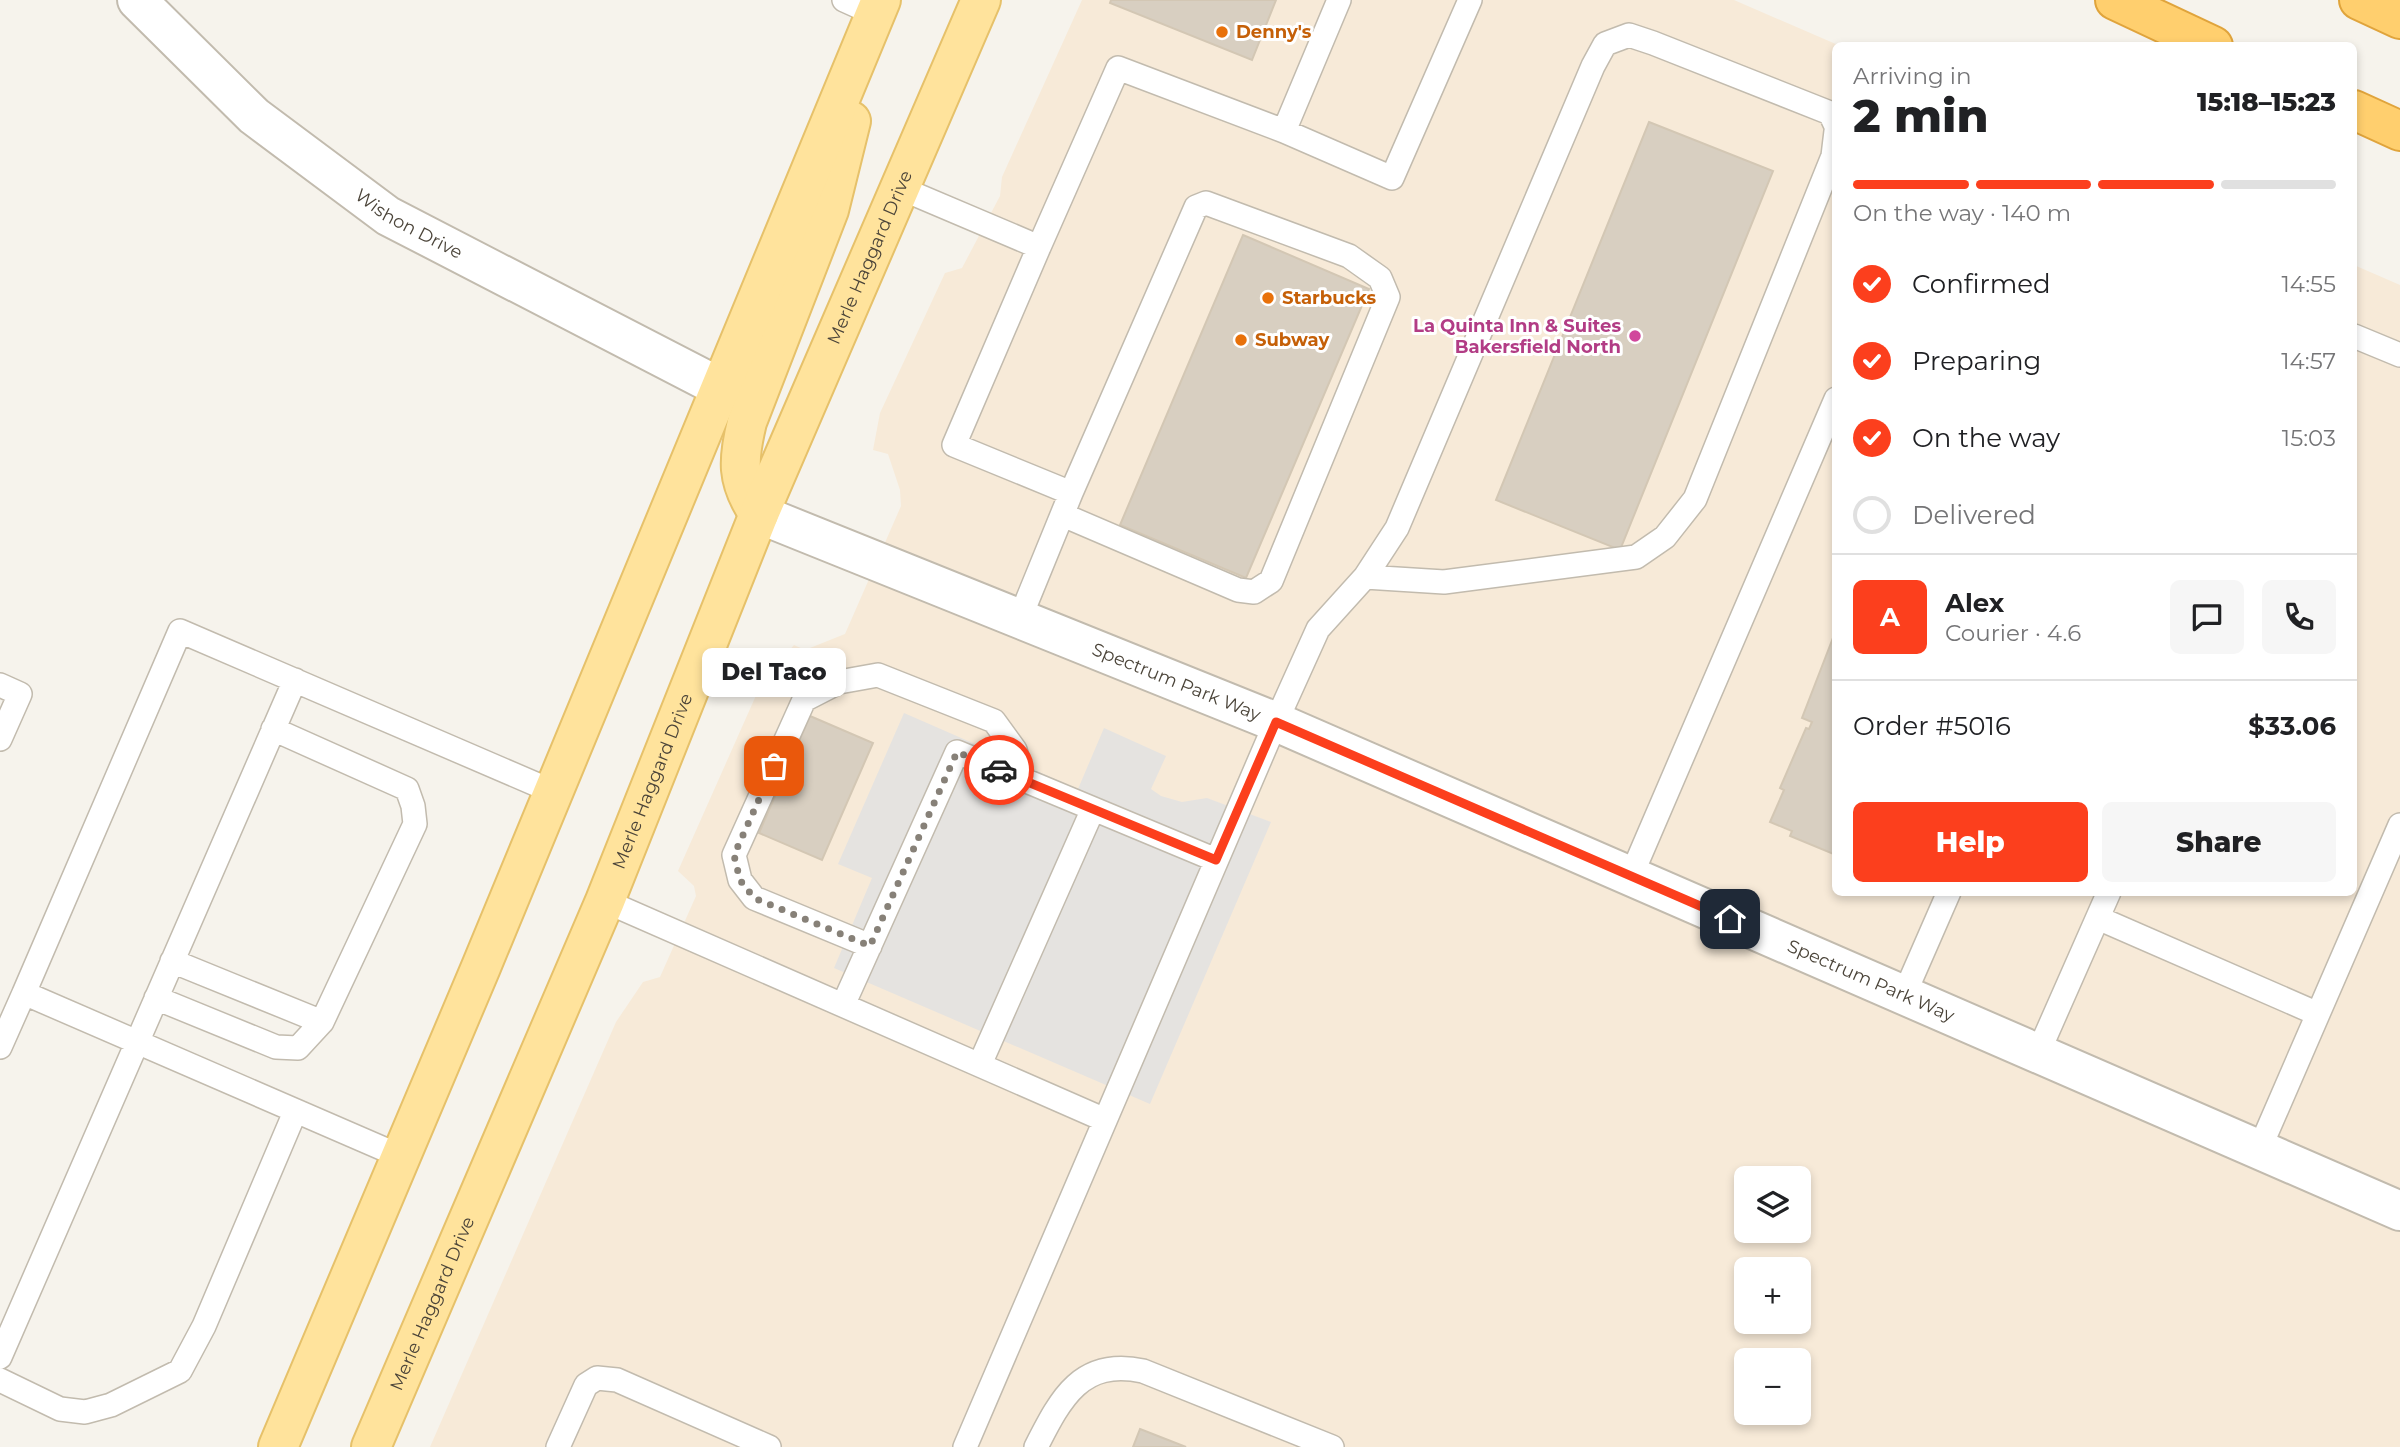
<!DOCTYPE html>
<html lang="en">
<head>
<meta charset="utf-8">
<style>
	:root { --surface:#fff; --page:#f6f6f6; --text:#202124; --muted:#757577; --line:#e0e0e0; --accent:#fc3f1d }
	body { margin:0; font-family:Montserrat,sans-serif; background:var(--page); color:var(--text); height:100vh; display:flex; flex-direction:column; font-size:26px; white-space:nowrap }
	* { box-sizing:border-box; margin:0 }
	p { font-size:23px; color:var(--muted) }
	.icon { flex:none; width:38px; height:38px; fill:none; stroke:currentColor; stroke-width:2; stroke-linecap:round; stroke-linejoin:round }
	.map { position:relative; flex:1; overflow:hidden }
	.panel { position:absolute; left:1832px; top:42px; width:525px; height:854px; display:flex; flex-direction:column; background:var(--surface); border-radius:10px; box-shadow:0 4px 10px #0003 }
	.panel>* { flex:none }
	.controls { position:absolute; left:1734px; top:1166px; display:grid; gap:14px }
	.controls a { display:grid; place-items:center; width:77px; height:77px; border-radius:10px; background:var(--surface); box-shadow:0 4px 10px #0003; font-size:35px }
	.pin { position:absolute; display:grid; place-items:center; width:60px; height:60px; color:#fff; margin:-30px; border-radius:14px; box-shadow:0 4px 10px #0006 }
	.courier { position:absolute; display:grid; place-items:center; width:70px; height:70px; margin:-35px; border:5px solid #fc3f1d; border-radius:50%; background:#fff; color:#222; box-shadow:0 2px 9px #0007 }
	.bubble { position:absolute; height:49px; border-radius:10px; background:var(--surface); box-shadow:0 4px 10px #0003; font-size:23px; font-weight:800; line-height:49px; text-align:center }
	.summary em { font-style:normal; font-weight:800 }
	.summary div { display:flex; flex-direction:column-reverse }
	.summary { display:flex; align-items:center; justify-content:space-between; height:119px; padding:0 21px }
	h1 { font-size:46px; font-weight:800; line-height:52px }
	.bar { display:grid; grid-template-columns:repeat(4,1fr); gap:10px 7px; align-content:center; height:84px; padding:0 21px }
	.bar i { height:9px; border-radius:5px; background:var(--line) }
	.bar .on { background:var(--accent) }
	.bar p { grid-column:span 4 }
	.line { display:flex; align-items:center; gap:18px; padding:0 21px; border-top:2px solid var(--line) }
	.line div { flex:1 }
	.round { display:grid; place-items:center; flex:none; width:74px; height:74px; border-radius:10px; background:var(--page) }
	ol { padding:0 21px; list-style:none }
	li { display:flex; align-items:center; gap:21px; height:77px }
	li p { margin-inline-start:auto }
	li .icon { padding:7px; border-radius:50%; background:var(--accent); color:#fff; stroke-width:4 }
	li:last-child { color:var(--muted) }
	li i { width:38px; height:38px; border:4px solid var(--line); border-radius:50% }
	.cta { display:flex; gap:14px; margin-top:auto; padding:14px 21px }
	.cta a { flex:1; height:80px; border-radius:10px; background:var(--accent); color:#fff; font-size:28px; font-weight:800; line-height:80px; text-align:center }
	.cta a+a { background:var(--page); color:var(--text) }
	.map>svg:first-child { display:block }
	.commercial { fill:#f7ead8; fill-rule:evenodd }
	.parking { fill:#e5e3e0 }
	.building { fill:#d8cfc1; stroke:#d3c7b4; stroke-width:2 }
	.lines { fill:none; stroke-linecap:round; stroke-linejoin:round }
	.service-casing { stroke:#c2bbae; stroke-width:26 }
	.minor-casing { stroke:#c2bbae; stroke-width:42 }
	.primary-casing { stroke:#e6c16a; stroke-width:42 }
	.motorway-casing { stroke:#e0a43c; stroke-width:42 }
	.service { stroke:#fff; stroke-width:23 }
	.minor { stroke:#fff; stroke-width:38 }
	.primary { stroke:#ffe39c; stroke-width:38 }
	.motorway { stroke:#ffcf6e; stroke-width:38 }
	.done { stroke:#878178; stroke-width:7; stroke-dasharray:0 12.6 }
	.route { stroke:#fc3f1d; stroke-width:9 }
	.food-dot { fill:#e8710a; stroke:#fff; stroke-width:2.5 }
	.hotel-dot { fill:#d1479c; stroke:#fff; stroke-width:2.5 }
	.labels { text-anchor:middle; stroke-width:6; stroke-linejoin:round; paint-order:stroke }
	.food-label { font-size:18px; font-weight:bold; fill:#c56008; stroke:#fff; text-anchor:start }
	.street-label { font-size:18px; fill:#4b4439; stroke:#fff }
	.hotel-label { font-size:18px; font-weight:bold; fill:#b23c85; stroke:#fff; text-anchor:end }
</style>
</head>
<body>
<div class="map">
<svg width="2400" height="1447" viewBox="0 0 2400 1447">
	<rect width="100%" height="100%" fill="#f6f3ec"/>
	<path class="commercial" d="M1082 0H1734L1838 45 1836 46V892H2354V265L2400 285V1447H430L616 1022 643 982 660 977 696 896 694 886 678 871 762 682 794 645 805 650 845 634 901 506 900 490 888 454 873 450 880 413 945 273 962 268 1000 196 1002 177ZM1746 1178H1799V1230H1746ZM1746 1269H1799V1321H1746ZM1746 1360H1799V1412H1746Z"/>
	<path class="parking" d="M904 713 1078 789 1104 728 1166 756 1151 789 1161 796 1182 802 1207 798 1271 822 1150 1104 834 968 872 878 838 864Z"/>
	<path class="building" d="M1111 0H1276L1252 60 1110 3Z
		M1649 122 1773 171 1620 550 1496 500Z
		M1243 235 1369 289 1246 578 1120 525Z
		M1836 630V855L1790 836 1792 831 1770 822 1784 790 1780 788 1806 728 1809 729 1812 722 1802 718Z
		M810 716 873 743 822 860 759 833Z
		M1140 1429 1186 1447H1133Z"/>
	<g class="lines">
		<defs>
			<path id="service" d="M844 0 875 14
				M1284 131 1339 0
				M900 188 1039 247 954 445 1071 493 1020 618
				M1039 247 1118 68 1284 131 1392 178 1470 0
				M2354 336 2400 355
				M1063 515 1238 590 1254 592 1271 581 1388 297 1380 278 1349 256 1206 203 1196 207 1071 493
				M1365 577 1444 582 1636 557 1665 537 1695 499 1833 156 1836 131
				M0 685 20 694 0 739
				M1631 876 1836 399
				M605 901 1105 1120
				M2098 918 2318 1014
				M870 946 754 898 740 880 734 855 804 700 839 682 878 675 994 721 1015 750 1024 781
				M172 961 322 1022
				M1904 995 1949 892
				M156 998 276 1047 298 1048 322 1022 415 824 413 806 407 789 273 729
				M844 1003 957 752 1216 860
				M0 1047 24 993
				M2038 1053 2109 892
				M980 1064 1093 809
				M2259 1150 2400 825
				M400 1156 24 993 180 631 554 792
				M0 1357 295 680
				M0 1380 60 1409 85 1412 111 1405 180 1371 204 1326 295 1112
				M558 1447 586 1385 597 1378 617 1380 769 1447
				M965 1447 1276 722 1318 629 1365 577 1397 528 1593 66 1605 44 1629 35 1653 43 1830 113 1836 126
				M1036 1447C1061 1398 1081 1358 1143 1371L1332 1447"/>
			<g id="minor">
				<path id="s1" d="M137 0 254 116 388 216 721 388"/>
				<path id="s2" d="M759 514 1276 722 2400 1211"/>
			</g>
			<g id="primary">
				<path d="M759 514C736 481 738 459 747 422L829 210 851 121"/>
				<path d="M278 1447 481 967 881 0"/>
				<path id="s3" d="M371 1447 605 901 759 514 981 0"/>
			</g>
			<path id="motorway" d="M2115 0 2213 46
				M2359 0 2400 19
				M2354 110 2400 131"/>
		</defs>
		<use href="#service" class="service-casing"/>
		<use href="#minor" class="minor-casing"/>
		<use href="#primary" class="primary-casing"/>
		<use href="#motorway" class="motorway-casing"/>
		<use href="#service" class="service"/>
		<use href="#minor" class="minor"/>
		<use href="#primary" class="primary"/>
		<use href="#motorway" class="motorway"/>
	</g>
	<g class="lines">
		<path class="done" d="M774 766 734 855 740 880 754 898 870 946 957 752 999 770"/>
		<path class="route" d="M999 770 1216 860 1276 722 1730 919"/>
	</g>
	<g class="food-dot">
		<circle cx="1222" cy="32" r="7"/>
		<circle cx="1268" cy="298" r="7"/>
		<circle cx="1241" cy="340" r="7"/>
	</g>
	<circle class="hotel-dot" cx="1635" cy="336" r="7"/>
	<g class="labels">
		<g class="food-label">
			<text x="1236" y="38">Denny's</text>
			<text x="1282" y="304">Starbucks</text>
			<text x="1255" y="346">Subway</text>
		</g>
		<g class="street-label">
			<text dy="6" stroke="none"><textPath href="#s1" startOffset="354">Wishon Drive</textPath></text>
			<text dy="6" stroke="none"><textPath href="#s3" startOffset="1290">Merle Haggard Drive</textPath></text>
			<text dy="6" stroke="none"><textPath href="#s2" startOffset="450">Spectrum Park Way</textPath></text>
			<text dy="6" stroke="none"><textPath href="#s3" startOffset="723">Merle Haggard Drive</textPath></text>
			<text dy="6" stroke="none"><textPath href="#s2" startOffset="1206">Spectrum Park Way</textPath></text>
			<text dy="6" stroke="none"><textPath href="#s3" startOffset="156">Merle Haggard Drive</textPath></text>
		</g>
		<g class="hotel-label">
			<text x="1621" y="332">La Quinta Inn &amp; Suites<tspan x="1621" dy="21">Bakersfield North</tspan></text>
		</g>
	</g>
</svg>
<div class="controls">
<a><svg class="icon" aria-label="layers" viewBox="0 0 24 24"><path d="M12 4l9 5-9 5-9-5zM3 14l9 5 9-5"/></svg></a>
<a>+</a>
<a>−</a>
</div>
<div class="pin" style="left:774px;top:766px;background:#ea580c"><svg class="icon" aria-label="bag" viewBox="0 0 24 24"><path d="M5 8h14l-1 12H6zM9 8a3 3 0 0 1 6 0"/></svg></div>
<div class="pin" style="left:1730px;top:919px;background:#1f2937"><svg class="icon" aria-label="home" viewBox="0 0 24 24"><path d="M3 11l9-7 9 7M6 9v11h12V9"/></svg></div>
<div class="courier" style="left:999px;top:770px"><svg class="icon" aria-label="car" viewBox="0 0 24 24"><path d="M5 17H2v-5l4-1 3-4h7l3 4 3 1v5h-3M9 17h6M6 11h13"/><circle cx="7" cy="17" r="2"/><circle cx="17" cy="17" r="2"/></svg></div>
<div class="bubble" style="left:702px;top:648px;width:144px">Del Taco</div>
<section class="panel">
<div class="summary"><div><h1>2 min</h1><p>Arriving in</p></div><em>15:18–15:23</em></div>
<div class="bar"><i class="on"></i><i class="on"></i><i class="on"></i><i></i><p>On the way · 140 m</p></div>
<ol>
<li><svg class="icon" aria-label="check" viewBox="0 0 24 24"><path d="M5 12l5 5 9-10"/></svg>Confirmed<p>14:55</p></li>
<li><svg class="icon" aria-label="check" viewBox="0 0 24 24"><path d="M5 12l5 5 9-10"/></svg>Preparing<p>14:57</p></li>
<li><svg class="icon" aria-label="check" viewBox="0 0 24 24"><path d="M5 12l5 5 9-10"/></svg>On the way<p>15:03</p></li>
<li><i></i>Delivered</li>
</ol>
<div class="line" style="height:126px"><b class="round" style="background:var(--accent);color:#fff">A</b><div><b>Alex</b><p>Courier · 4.6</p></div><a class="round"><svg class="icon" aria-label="chat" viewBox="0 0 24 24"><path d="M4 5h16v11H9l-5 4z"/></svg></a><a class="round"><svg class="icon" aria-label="phone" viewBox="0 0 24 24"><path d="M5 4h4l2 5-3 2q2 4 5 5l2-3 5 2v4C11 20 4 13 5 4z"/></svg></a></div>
<div class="line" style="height:91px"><div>Order #5016</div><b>$33.06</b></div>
<div class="cta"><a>Help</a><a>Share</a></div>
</section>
</div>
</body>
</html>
